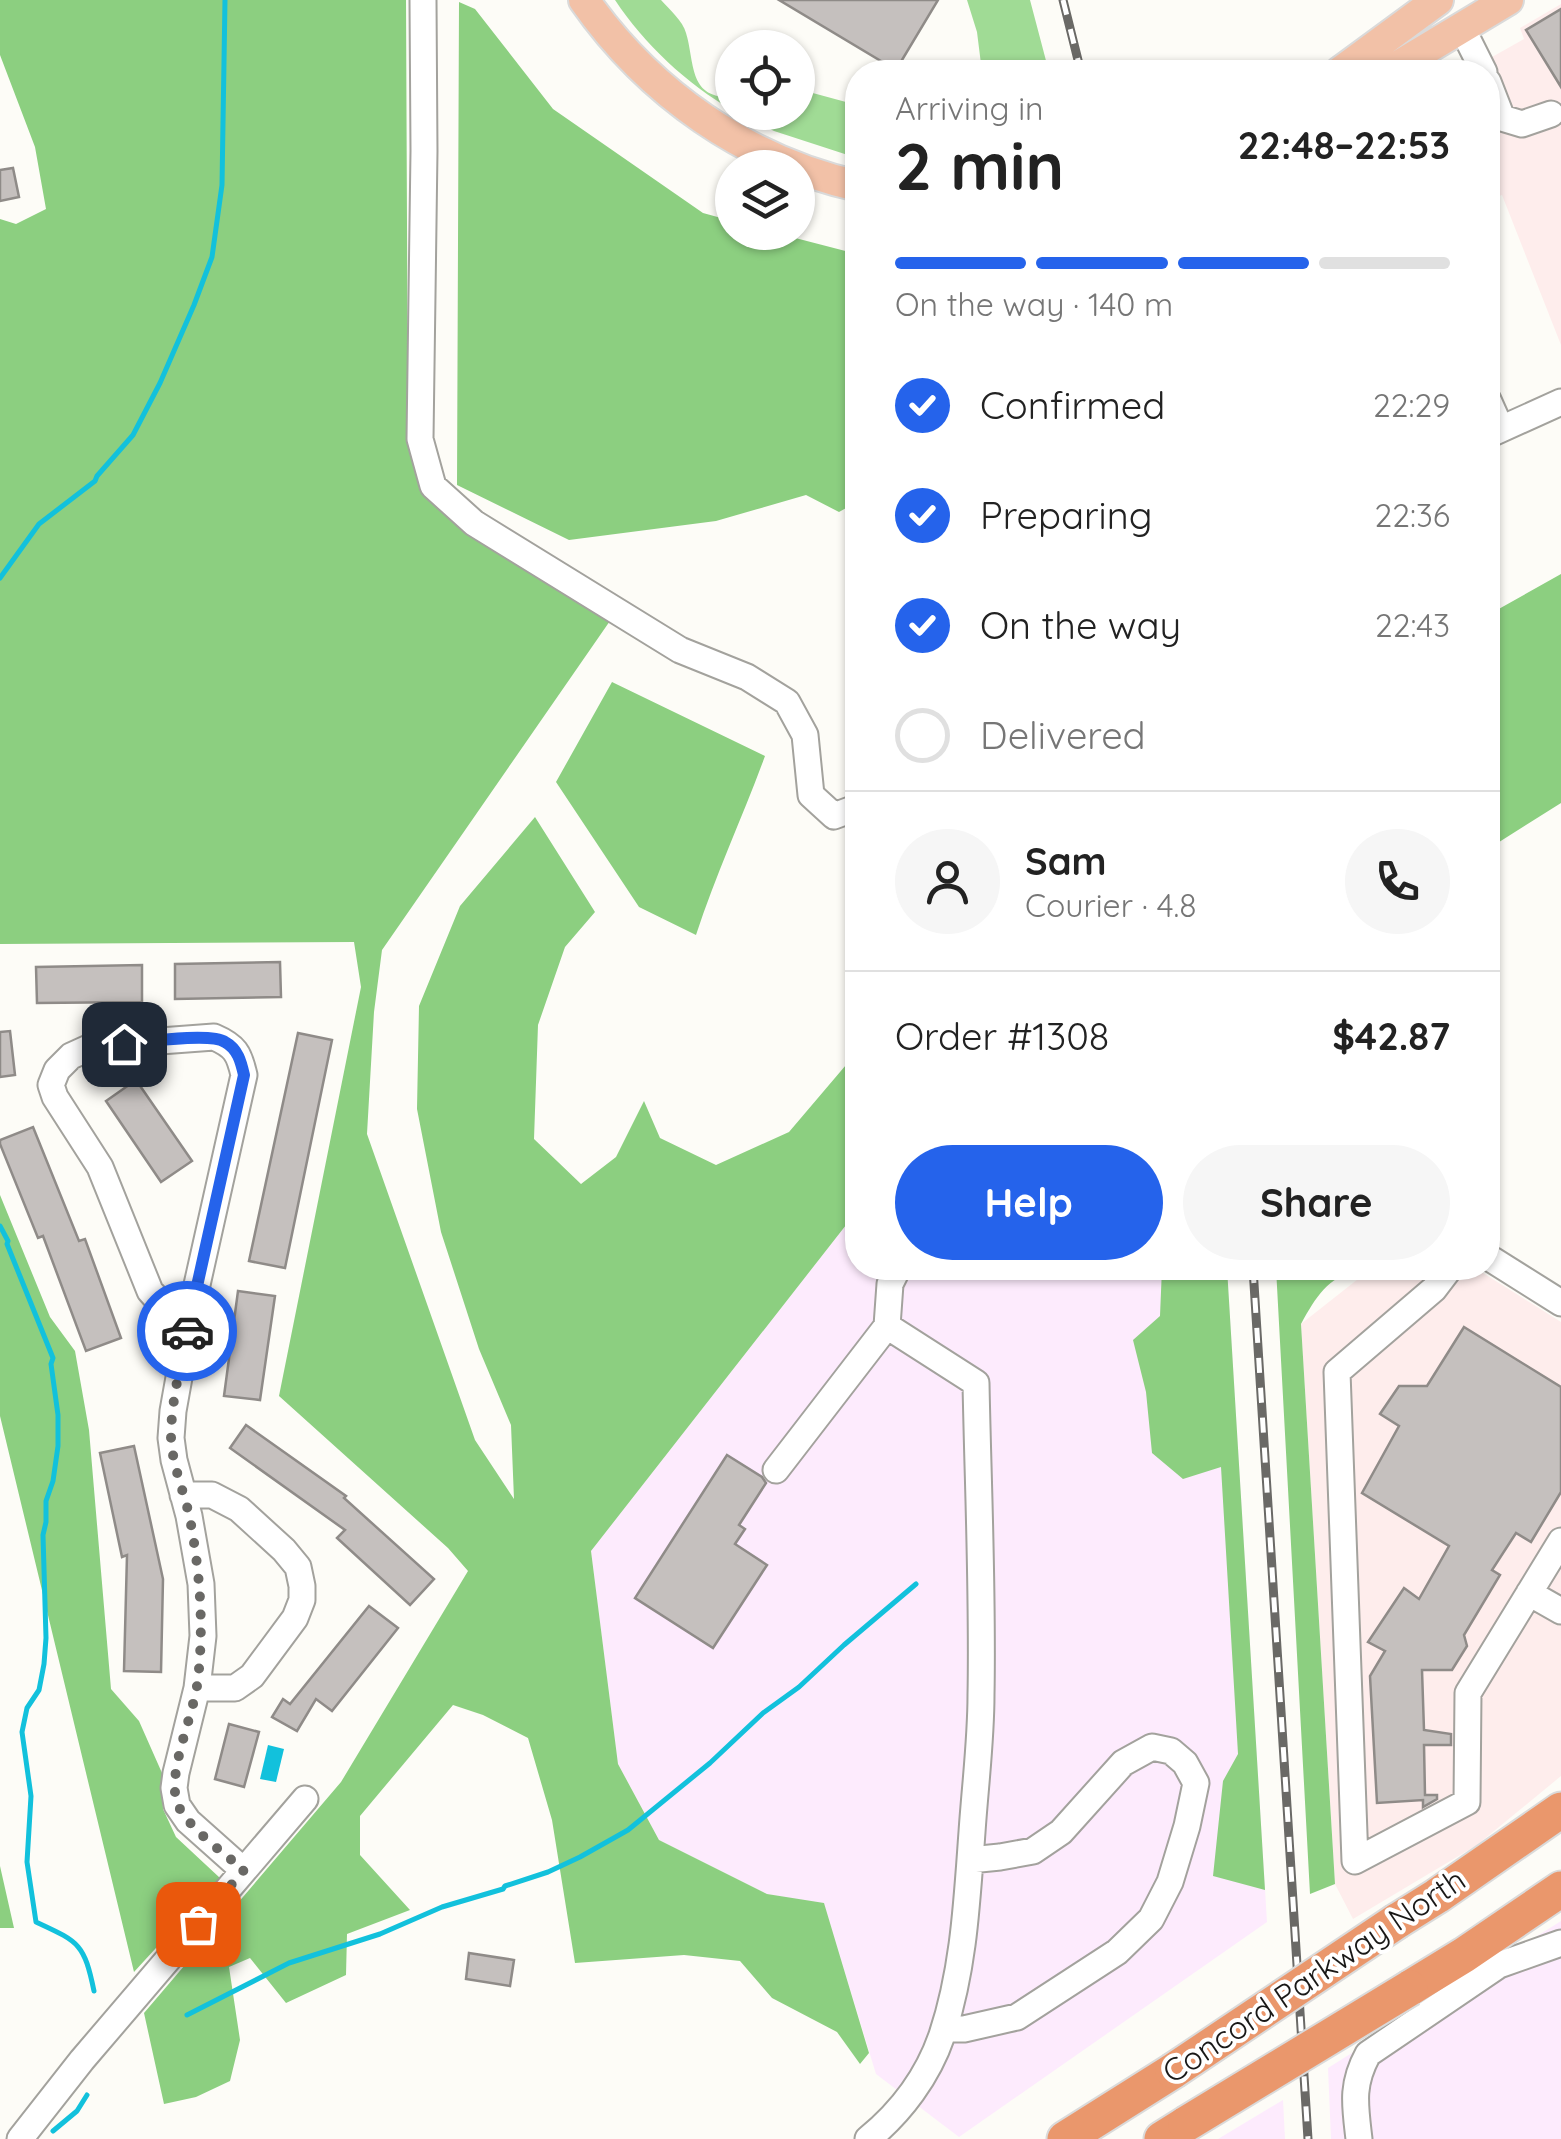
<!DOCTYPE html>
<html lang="en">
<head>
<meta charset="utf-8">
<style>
	:root { --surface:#fff; --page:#f6f6f6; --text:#222; --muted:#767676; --line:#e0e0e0; --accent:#2563eb }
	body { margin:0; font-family:Quicksand,sans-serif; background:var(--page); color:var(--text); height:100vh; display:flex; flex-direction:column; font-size:38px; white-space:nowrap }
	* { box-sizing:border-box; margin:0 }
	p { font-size:32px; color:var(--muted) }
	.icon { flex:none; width:55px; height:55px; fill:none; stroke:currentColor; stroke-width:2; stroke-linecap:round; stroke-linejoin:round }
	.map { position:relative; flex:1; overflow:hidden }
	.side { position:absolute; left:845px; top:60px; width:655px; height:1220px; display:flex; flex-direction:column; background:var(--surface); border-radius:40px; box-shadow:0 2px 8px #0004 }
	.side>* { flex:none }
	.buttons { position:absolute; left:715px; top:30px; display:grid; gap:20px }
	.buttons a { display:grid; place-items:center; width:100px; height:100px; border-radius:50%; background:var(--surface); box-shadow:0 2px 8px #0004; font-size:50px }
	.pin { position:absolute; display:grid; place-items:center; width:85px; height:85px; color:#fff; margin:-42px; border-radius:20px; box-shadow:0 5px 15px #0006 }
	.courier { position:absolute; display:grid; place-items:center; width:100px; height:100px; margin:-50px; border:8px solid #2563eb; border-radius:50%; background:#fff; color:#222; box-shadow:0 2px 12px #0007 }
	.head em { font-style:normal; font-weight:800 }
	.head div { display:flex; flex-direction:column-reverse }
	.head { display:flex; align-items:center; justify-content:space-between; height:170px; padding:0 50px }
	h1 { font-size:65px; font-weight:800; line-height:75px }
	.bar { display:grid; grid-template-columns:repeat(4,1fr); gap:15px 10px; align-content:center; height:120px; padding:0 50px }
	.bar i { height:12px; border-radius:8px; background:var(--line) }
	.bar .selected { background:var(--accent) }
	.bar p { grid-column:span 4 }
	.line { display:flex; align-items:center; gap:25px; padding:0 50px; border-top:2px solid var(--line) }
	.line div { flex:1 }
	.round { display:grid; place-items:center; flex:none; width:105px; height:105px; border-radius:52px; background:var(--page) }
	ol { padding:0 50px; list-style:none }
	li { display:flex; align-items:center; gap:30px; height:110px }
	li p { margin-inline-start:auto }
	li .icon { padding:10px; border-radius:50%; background:var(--accent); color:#fff; stroke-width:4 }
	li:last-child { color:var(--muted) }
	li i { width:55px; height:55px; border:5px solid var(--line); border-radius:50% }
	.cta { display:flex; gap:20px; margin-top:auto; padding:20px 50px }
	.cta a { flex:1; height:115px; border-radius:60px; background:var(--accent); color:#fff; font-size:40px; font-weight:800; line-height:115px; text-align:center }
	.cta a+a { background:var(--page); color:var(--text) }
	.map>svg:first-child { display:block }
	.commercial { fill:#feedec }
	.industrial { fill:#fdebfd }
	.green { fill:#a0db95 }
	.forest { fill:#8ccf80 }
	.water { fill:#12c1dc }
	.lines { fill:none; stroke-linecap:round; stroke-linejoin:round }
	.stream { stroke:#12c1dc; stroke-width:5 }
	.building { fill:#c5c0be; stroke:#8f8b88; stroke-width:2.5 }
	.minor-casing { stroke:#a3a29d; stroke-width:29 }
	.major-casing { stroke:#dadada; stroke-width:34 }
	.highway-casing { stroke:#dadada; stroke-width:39 }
	.minor { stroke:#fff; stroke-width:25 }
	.major { stroke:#f2c1a7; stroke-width:30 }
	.highway { stroke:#ea976c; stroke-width:35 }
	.rail-casing { stroke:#6a6966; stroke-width:9 }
	.rail { stroke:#fff; stroke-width:5; stroke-dasharray:15; stroke-linecap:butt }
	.highway-bridge-casing { stroke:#dadada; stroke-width:39; stroke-linecap:butt }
	.highway-bridge { stroke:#ea976c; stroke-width:35 }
	.done { stroke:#696865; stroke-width:10; stroke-dasharray:0 18 }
	.route { stroke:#2563eb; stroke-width:12 }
	.labels { text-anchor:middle; stroke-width:8; stroke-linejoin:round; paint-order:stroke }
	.street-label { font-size:32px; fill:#191817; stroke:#fff }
</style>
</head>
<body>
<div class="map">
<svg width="1561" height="2139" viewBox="0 0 1561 2139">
	<rect width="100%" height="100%" fill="#fdfcf7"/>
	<path class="commercial" d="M1561 4V345L1502 195 1488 200V72L1469 70 1524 39 1520 28Z
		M1372 1268H1475L1561 1322V1776L1477 1845 1353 1919 1335 1884 1301 1324Z"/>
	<path class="industrial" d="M857 1211 858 1268H1227L1267 1922 959 2137 876 2074 824 1904 767 1894 659 1840 618 1764 591 1551Z
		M1561 1921V2139H1331L1328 2068Z
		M1283 2100 1285 2139H1218Z"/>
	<path class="green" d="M615 0H661C669 9 683 21 686 33 695 62 688 99 732 97V110C687 84 644 44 615 0Z
		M967 0H1030L1049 72H982L977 32Z
		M798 89 857 105V158L774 131 738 113 798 112Z"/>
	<path class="forest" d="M0 0H406L408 448 431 502 471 537 612 618 382 950 374 1012 367 1134 475 1440 514 1499 511 1425 479 1349 441 1232 417 1109 419 1006 460 906 535 817 595 912 565 947 538 1025 534 1139 581 1184 616 1157 644 1101 660 1138 716 1165 789 1132 857 1052V1211L591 1551 618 1764 659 1840 767 1894 824 1903 869 2053 860 2064 837 2032 772 1998 740 1961 684 1955 575 1963 552 1820 528 1738 483 1715 453 1705 360 1816V1855L410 1910 347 1934 346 1975 286 2003 250 1958 229 1967 240 2040 230 2081 196 2097 164 2104 144 2013 341 1782 468 1571 448 1548 279 1396 361 987 354 942 0 944V219L16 224 46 209 35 147 0 55Z
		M459 2 475 9 553 109 703 213 732 221V232L776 233 857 254V502L839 512 806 495 716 521 569 540 457 485Z
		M1561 574V803L1496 844 1488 996V615Z
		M612 682 765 756C743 816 716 874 696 935L639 907 556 782Z
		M0 1195 50 1317 75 1351 89 1430 111 1689 139 1721 162 1773 163 1809 176 1837 220 1878 134 1972 0 1416Z
		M1162 1268H1227L1265 1890 1213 1876 1223 1781 1238 1754 1221 1467 1183 1479 1152 1453 1146 1392 1133 1340 1160 1316Z
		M1276 1268H1365C1329 1276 1318 1293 1301 1324L1335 1884 1310 1894Z
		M0 1866 14 1928H0Z"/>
	<path class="water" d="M268 1745 284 1749 276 1782 260 1779Z"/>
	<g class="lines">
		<path class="stream" d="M0 578 39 524 95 481 97 476 133 435 160 383 194 305 212 257 222 185 225 0
			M0 1226 8 1241 7 1244 53 1358 51 1364 58 1415V1446L53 1481 46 1501V1522L43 1535 46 1638 44 1664 39 1690 27 1708 22 1732 31 1796 27 1862 36 1922C79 1942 84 1943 94 1991
			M187 2015 289 1963 380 1934 442 1907 503 1889 505 1886 548 1872 580 1857 628 1830 710 1763 763 1713 799 1687 844 1645 916 1584
			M53 2131 77 2111 87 2095"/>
	</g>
	<path class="building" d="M779 0H938L896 70Z
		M1561 9V87L1526 30Z
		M13 168 19 197 0 201V170Z
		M280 962 281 997 175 999V964Z
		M142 965V1002L37 1003 36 967Z
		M10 1031 15 1075 0 1077V1032Z
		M298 1033 332 1040 285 1268 249 1261Z
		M136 1080 192 1161 161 1182 106 1101Z
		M33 1127 79 1241 85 1239 121 1338 86 1351 43 1236 38 1238 0 1144V1140Z
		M238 1291 275 1296 260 1400 224 1396Z
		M1464 1327 1561 1387V1492L1531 1542 1516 1533 1492 1570 1500 1575 1464 1635 1467 1646 1452 1670H1422L1424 1730 1451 1734V1745H1424L1425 1795H1437V1799L1423 1807V1800L1377 1803 1370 1676 1385 1651 1368 1642 1404 1588 1419 1599 1449 1546 1362 1493 1399 1426 1380 1414 1399 1386H1427Z
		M246 1425 346 1496 344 1498 434 1579 410 1605 337 1538 345 1530 230 1448Z
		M134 1446 163 1579 161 1672 124 1671 127 1555 122 1557 100 1453Z
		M727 1455 762 1477 766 1483 739 1525 745 1529 735 1544 767 1565 713 1648 635 1598Z
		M369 1606 398 1628 332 1711 316 1699 297 1731 272 1717 283 1699 290 1704Z
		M229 1724 259 1732 244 1787 215 1779Z
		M469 1953 514 1960 510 1986 466 1979Z"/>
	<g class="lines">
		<defs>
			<path id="minor" d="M423 0 424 151 420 439 433 486 474 523 680 650 747 677 787 702 805 735 811 795 834 816 858 807
				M1462 28 1484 72
				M1488 82 1502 118 1522 124 1551 114
				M1488 400 1501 429
				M1488 435 1561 402
				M1488 1257 1561 1303
				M1450 1268 1434 1289 1337 1372 1355 1861 1467 1802 1468 1693 1561 1541
				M190 1316 166 1309 150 1291 100 1167 55 1097 51 1085 57 1070 71 1056 93 1046 214 1037C235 1046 239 1053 244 1075L190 1316 173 1411 171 1438 174 1460 189 1516 201 1584 203 1636 197 1688 176 1773 174 1788 177 1805 188 1821 243 1870
				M776 1470 887 1326
				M183 1495H212L239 1509 284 1550 298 1567 302 1586V1600L295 1618 252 1676 235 1688H197
				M1529 1593 1561 1611
				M944 2029H964L1017 2017 1117 1952 1151 1919 1170 1882 1187 1826 1196 1783 1185 1763 1171 1751 1152 1747 1123 1763 1061 1832 1033 1851 1000 1857 970 1860
				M20 2139 82 2060 305 1799
				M868 2139C901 2112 928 2076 942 2035 964 1969 967 1900 972 1832 975 1787 981 1741 981 1695 983 1591 978 1487 976 1383L887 1326 890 1284 898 1268
				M1359 2139C1355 2105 1351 2085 1368 2054L1499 1965 1561 1943"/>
			<path id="major" d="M584 0C649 93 746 161 858 186
				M1340 72 1438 0
				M1388 72 1508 0"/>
			<path id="highway" d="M1397 1921 1437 1896 1561 1810
				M1410 1988 1464 1955 1561 1889
				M1065 2139 1173 2071
				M1162 2139 1186 2124"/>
		</defs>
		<use href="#minor" class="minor-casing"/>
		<use href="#major" class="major-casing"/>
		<use href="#highway" class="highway-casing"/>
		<use href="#minor" class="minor"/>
		<use href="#major" class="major"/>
		<use href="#highway" class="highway"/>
		<defs>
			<path id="rail" d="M1063 0 1081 72
				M1253 1268 1308 2139"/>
		</defs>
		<use href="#rail" class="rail-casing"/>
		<use href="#rail" class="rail"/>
		<defs>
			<path id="highway-bridge" d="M1173 2071 1397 1921
				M1186 2124 1410 1988"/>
		</defs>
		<use href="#highway-bridge" class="highway-bridge-casing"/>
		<use href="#highway-bridge" class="highway-bridge"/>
	</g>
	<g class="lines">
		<path class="done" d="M187 1331C181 1365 171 1401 171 1437 172 1465 184 1491 190 1519 200 1573 204 1624 198 1679 194 1715 169 1766 176 1799 181 1823 225 1854 244 1870L198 1924"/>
		<path class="route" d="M124 1044C145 1042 210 1032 225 1042 238 1049 241 1062 244 1075L187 1331"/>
	</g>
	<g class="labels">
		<g class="street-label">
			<text transform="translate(1314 1976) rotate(-34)" y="11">Concord Parkway North</text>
		</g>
	</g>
</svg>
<div class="buttons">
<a><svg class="icon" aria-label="locate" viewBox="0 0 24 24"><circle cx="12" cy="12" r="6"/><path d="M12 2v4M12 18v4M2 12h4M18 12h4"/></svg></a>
<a><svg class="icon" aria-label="layers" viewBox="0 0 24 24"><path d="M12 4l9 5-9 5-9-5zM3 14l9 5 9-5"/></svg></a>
</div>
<div class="pin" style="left:198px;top:1924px;background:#ea580c"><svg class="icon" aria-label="bag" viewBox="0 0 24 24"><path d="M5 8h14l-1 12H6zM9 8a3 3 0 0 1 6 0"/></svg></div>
<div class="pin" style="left:124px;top:1044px;background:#1f2937"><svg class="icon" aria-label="home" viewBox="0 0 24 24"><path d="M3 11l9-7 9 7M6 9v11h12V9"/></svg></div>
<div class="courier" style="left:187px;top:1331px"><svg class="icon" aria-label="car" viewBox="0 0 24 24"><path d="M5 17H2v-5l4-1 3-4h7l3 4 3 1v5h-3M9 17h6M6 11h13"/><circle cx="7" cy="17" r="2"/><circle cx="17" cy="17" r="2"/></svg></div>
<section class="side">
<div class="head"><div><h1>2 min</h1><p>Arriving in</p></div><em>22:48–22:53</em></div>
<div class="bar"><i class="selected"></i><i class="selected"></i><i class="selected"></i><i></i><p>On the way · 140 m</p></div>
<ol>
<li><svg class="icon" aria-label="check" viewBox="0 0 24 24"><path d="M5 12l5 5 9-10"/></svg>Confirmed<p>22:29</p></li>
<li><svg class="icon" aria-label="check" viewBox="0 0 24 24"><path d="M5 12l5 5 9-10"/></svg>Preparing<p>22:36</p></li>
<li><svg class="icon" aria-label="check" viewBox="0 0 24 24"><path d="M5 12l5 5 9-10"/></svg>On the way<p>22:43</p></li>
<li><i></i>Delivered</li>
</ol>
<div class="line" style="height:180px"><a class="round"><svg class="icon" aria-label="person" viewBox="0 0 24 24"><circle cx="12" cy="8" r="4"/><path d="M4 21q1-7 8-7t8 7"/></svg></a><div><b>Sam</b><p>Courier · 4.8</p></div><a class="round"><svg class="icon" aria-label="phone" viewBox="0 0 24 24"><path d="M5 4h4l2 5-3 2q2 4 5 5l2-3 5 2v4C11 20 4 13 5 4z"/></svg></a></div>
<div class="line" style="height:130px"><div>Order #1308</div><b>$42.87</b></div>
<div class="cta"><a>Help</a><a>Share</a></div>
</section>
</div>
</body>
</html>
